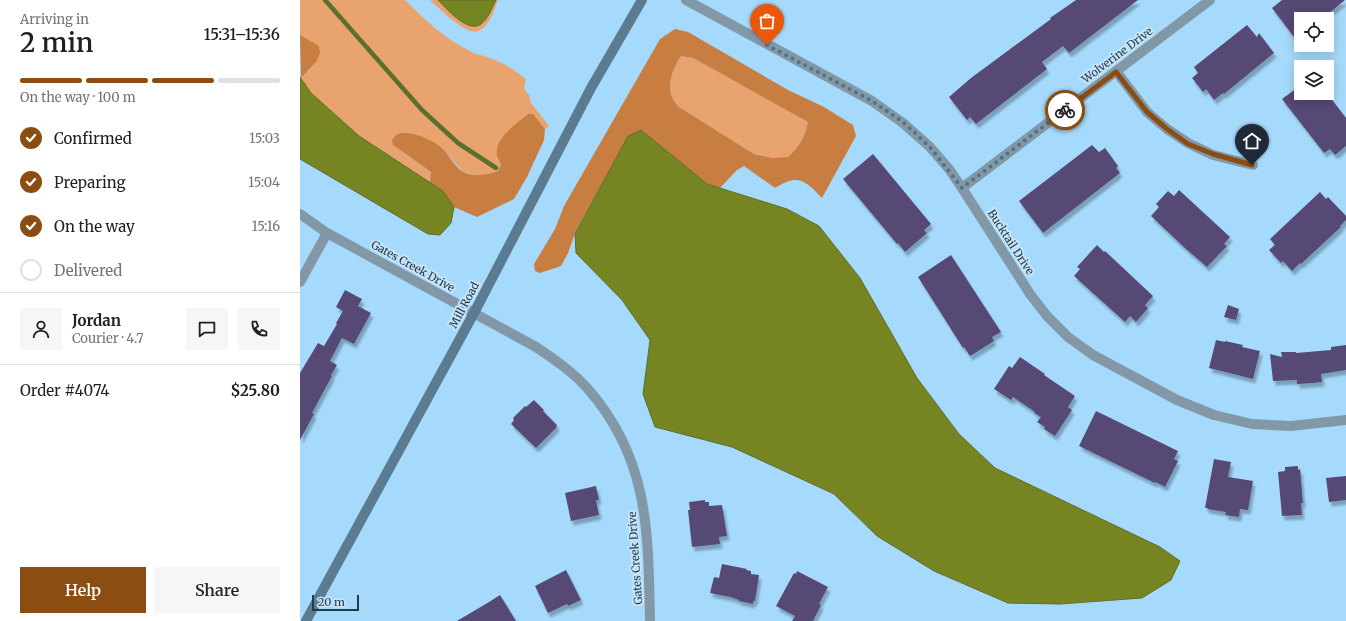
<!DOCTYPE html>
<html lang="en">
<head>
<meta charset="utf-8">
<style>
	:root { --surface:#fff; --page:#f6f6f6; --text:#202124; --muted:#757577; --line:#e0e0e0; --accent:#8b4d12 }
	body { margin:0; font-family:Merriweather,serif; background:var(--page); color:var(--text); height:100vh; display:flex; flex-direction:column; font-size:15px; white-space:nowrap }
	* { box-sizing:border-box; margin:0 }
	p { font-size:13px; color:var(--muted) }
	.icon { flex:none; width:22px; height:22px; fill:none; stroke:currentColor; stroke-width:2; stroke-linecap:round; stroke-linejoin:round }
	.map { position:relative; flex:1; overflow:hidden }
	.sheet { display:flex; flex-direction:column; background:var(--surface); width:300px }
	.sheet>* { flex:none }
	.controls { position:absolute; left:994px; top:12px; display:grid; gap:8px }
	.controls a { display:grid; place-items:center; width:40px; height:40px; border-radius:0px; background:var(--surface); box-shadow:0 2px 10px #0003; font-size:20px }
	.scale { position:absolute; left:12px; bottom:10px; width:47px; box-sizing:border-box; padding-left:4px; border:2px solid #253a47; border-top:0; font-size:11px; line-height:14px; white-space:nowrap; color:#253a47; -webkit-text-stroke:3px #c6e4f9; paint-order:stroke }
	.pin { position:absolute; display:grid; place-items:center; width:34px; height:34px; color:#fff; margin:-41px -17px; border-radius:50% 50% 50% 0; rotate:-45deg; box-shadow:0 0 4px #0007 }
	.pin .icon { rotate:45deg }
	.courier { position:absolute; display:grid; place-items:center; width:40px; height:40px; margin:-20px; border:3px solid #8b4d12; border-radius:50%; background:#fff; color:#222; box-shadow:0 1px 5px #0007 }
	.head em { font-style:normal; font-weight:600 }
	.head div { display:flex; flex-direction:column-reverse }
	.head { display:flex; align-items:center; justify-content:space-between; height:68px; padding:0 20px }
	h1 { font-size:26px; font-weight:600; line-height:30px }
	.bar { display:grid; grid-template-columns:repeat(4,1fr); gap:6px 4px; align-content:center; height:48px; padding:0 20px }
	.bar i { height:5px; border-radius:3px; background:var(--line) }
	.bar .current { background:var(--accent) }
	.bar p { grid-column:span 4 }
	.line { display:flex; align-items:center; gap:10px; padding:0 20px; border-top:1px solid var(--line) }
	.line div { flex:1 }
	.round { display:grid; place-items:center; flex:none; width:42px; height:42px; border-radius:0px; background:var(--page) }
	ol { padding:0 20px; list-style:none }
	li { display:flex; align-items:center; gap:12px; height:44px }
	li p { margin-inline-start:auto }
	li .icon { padding:4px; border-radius:50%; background:var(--accent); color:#fff; stroke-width:4 }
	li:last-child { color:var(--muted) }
	li i { width:22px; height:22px; border:2px solid var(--line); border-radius:50% }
	.primary-button { display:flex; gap:8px; margin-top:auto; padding:8px 20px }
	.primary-button a { flex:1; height:46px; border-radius:0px; background:var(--accent); color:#fff; font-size:16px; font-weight:600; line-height:46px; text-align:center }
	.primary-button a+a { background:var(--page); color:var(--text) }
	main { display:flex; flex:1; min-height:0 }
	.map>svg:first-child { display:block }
	.green { fill:#e8a36f }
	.forest { fill:#c97e41; fill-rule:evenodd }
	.water { fill:#768422; stroke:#5e6e2d }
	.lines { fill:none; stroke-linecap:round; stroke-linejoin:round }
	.stream { stroke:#5e6e2d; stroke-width:4.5 }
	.building { fill:#574a75; filter:url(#shadow) }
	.street { stroke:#8298a6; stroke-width:10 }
	.secondary { stroke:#5b7b90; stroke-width:10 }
	.done { stroke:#527286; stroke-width:4; stroke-dasharray:0 7.2 }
	.route { stroke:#8b4d12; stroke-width:5 }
	.labels { text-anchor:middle; stroke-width:4; stroke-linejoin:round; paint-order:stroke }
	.street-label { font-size:11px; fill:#253a47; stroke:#c6e4f9 }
</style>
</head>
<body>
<main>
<section class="sheet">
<div class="head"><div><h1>2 min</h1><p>Arriving in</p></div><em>15:31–15:36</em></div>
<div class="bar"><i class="current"></i><i class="current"></i><i class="current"></i><i></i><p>On the way · 100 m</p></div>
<ol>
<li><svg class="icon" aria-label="check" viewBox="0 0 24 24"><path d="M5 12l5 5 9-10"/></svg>Confirmed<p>15:03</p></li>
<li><svg class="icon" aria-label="check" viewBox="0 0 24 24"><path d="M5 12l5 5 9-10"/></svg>Preparing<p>15:04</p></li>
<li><svg class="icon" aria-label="check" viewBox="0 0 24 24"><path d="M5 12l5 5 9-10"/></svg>On the way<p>15:16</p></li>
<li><i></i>Delivered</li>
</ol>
<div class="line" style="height:72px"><a class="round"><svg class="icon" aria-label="person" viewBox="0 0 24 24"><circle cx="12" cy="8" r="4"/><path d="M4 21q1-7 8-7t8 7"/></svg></a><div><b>Jordan</b><p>Courier · 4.7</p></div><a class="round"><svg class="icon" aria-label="chat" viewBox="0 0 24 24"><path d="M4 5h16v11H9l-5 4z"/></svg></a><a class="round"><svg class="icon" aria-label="phone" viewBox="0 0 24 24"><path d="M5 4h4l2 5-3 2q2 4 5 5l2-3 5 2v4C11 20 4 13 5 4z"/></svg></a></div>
<div class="line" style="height:52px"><div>Order #4074</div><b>$25.80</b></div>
<div class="primary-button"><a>Help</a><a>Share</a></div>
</section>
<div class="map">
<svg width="1046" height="621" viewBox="0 0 1046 621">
	<defs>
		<filter id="shadow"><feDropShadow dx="2.5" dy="4.5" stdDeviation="1" flood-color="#0004"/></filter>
	</defs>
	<rect width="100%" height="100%" fill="#a6dafc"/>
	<path class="green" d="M0 0H105C126 21 146 40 174 53 181 56 190 57 197 61 208 65 217 72 226 79L224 89 229 95 231 103 249 126 245 129 239 121 197 156 201 165 198 171 185 176 174 175 162 171 141 147 101 151 131 172 130 182 59 136 11 93 1 78 16 62 18 46 0 35Z
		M130 0H138L146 8 188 15 196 0H198C194 10 190 26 178 31 166 36 139 8 130 0Z
		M381 56 393 58 508 122C505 137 499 147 488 157L472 158 454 154 379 107C377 105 374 102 373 99 366 86 373 68 381 56Z"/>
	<path class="forest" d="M375 29 388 32 488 90 524 107 553 125 556 136 522 198C504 179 498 174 475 188L444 166 437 170 420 188 407 184 341 130 328 136 275 233 268 253 261 266 240 273 235 271 234 264 255 229 264 206 360 39ZM381 56 393 58 508 122C505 137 499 147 488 157L472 158 454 154 379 107C377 104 374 102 373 99 366 86 373 68 381 56Z
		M0 35 19 46 20 53 16 62 1 78Z
		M228 114H233L245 129 244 140 227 177 214 199 177 217 154 207 143 191 130 182 131 172 93 145 92 140C94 138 95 136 96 135 107 128 133 140 142 148 148 154 156 168 162 171 174 178 187 175 198 171L201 165C200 162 198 159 197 156 194 138 216 124 228 114Z"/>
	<path class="water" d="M138 0H196C192 8 188 19 181 24 168 34 146 8 138 0Z
		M0 77 11 93 59 136 143 191 154 207 151 223 140 235 128 234 0 159Z
		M341 130 407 184 487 209 519 226 560 278 617 378 659 434 695 468 860 547 880 561 871 580 842 598 760 604 708 603 634 571 577 536 534 494 432 447 355 427 343 394 350 340 322 300 276 253 275 234 328 136Z"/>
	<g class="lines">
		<path class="stream" d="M25 0 122 110 158 143 196 168"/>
	</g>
	<path class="building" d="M776 0H838L769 53 763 46 742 62 747 69 676 124 670 117 667 120 649 97 671 78 751 19 750 18Z
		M982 0H1045L1022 19H1001V46L972 8Z
		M947 25 957 37 959 33 974 53 924 94 923 93 914 100 906 89 903 92 892 78 898 73 894 67Z
		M1001 85V93H1027L1046 118V146L1035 155 1030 149 1024 153 982 99Z
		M792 145 799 152 805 148 818 166 816 168 820 173 743 233 719 201Z
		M573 154 631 224 624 230 627 233 605 252 598 243 597 244 543 179Z
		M879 190 930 237 924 244 927 246 907 267 886 249 851 216 859 207 856 204 868 191 874 196Z
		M1020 192 1026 199 1028 197 1046 216V220L1040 226 1041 227 1001 264 1000 263 992 271 983 261 981 263 969 250 975 245 970 239Z
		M797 245 804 252 805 251 853 296 845 305 848 308 836 322 830 316 825 322 774 276 780 269 777 267Z
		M651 255 701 332 692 337 694 341 670 356 664 347 663 348 618 277Z
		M45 290 62 299 58 306 71 313 54 344 42 338 30 361 37 365 31 375 32 376 12 413 14 414 0 440V373L18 343 24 346 37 324 36 323 43 311 36 307Z
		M928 305 939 309 936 320 924 317Z
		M916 340 925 342V341L943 345 942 347 960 351 953 379 909 368Z
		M1046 345V370L1021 374 1022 382 1013 383 997 384V380L973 381 970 354 982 357 981 352H996V353L1031 350V347Z
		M720 357 745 374 744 375 775 396 768 407 772 410 755 436 744 429 745 427 737 422 741 417 734 413 735 412 713 397 711 400 694 389 709 366 712 368Z
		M234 400 244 410 243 411 257 425 256 426 257 427 236 448 211 424 214 420 213 418 225 406 226 407Z
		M796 411 878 451 874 459 878 461 865 487 856 482 855 483 779 446Z
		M914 459 931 462 928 477 953 481 948 510 940 509 939 517 925 515 926 512 907 509 908 508H905Z
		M998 466V470L1000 469 1003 503H1001L1002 515 982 516 978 472 985 471V467Z
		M1046 476V500L1029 502 1026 478Z
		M296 486 299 500H296L299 515 271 521 265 493Z
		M405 500V502H409V506L422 505 427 536 419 537 420 544 392 547 388 510H390L389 502Z
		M422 564 447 569 446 570 451 571V574L459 575 455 601H453V604L439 601V600L430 597 410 593 414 577 419 578Z
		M266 570 281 600 268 606 267 604 248 613 235 586Z
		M497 571 528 587 519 604 521 605 513 621H492L495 616 476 606 494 573 496 574Z
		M200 595 216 621H157L189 602Z"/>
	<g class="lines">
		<path class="street" d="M386 0 572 101 603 123 630 147 649 169 662 188 730 294 747 316 768 337 793 355 877 400 914 415 952 424 991 426 1046 420
			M816 71 847 112 867 129 888 143 913 155 953 165
			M662 188 910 0
			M0 214 27 233 236 347C254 359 273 372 288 389 350 460 348 533 350 621
			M0 282 27 233"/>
		<path class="secondary" d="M6 621 174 313 291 88 342 0"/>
	</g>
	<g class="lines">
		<path class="done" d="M467 45 572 101 603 122 630 147 662 188 765 110"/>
		<path class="route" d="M765 110 816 72 847 112 867 129 888 144 913 154 952 165"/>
	</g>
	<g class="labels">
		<g class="street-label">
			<text transform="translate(817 55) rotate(-37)" y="4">Wolverine Drive</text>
			<text transform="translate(711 242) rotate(57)" y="4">Bucktail Drive</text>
			<text transform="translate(113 266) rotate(29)" y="4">Gates Creek Drive</text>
			<text transform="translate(164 305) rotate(-62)" y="4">Mill Road</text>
			<text transform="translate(335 558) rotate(-94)" y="4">Gates Creek Drive</text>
		</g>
	</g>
</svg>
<div class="controls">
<a><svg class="icon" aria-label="locate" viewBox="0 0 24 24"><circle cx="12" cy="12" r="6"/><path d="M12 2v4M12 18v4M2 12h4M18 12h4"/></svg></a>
<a><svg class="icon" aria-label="layers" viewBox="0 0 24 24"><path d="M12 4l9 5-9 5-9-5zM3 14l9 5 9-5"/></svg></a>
</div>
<div class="scale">20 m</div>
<div class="pin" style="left:467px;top:45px;background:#ea580c"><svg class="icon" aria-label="bag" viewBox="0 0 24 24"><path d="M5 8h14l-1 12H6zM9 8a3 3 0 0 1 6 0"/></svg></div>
<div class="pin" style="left:952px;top:165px;background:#1f2937"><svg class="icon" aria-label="home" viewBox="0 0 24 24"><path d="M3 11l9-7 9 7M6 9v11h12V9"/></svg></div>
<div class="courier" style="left:765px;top:110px"><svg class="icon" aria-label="bike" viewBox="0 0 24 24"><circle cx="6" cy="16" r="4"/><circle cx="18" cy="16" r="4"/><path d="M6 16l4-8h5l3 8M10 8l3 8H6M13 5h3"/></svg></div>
</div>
</main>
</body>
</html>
